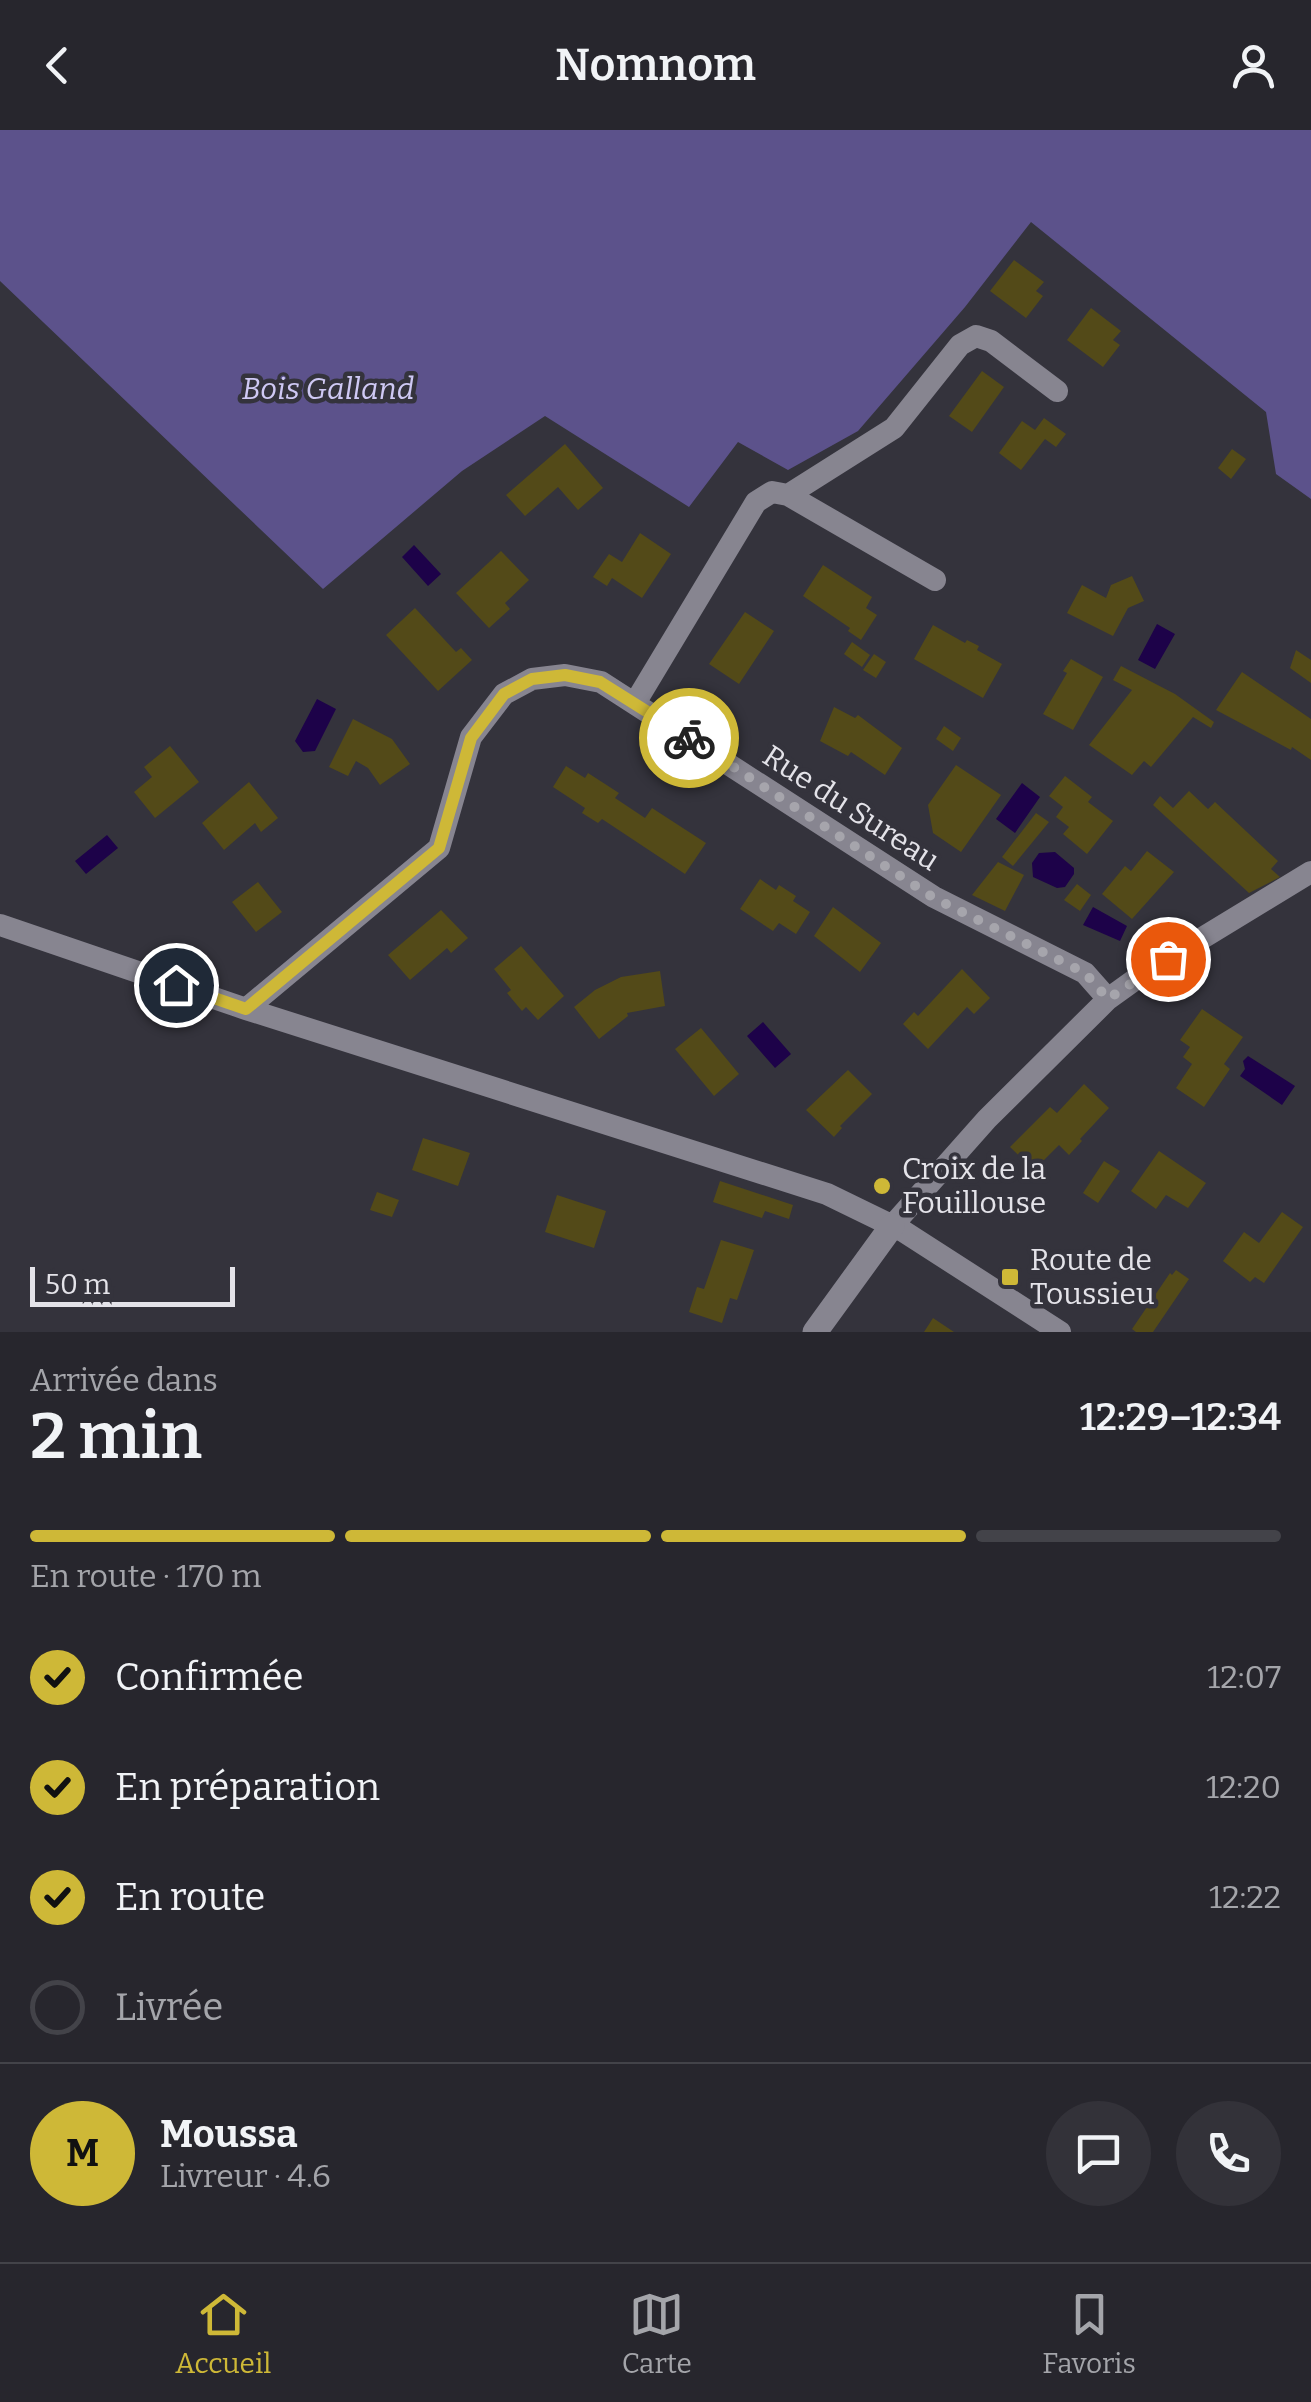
<!DOCTYPE html>
<html lang="fr">
<head>
<meta charset="utf-8">
<style>
	:root { --surface:#27262d; --page:#333239; --text:#f1f3f6; --muted:#a4a5aa; --line:#434349; --accent:#ceb837 }
	body { margin:0; font-family:Bitter,serif; background:var(--page); color:var(--text); height:100vh; display:flex; flex-direction:column; font-size:38px; white-space:nowrap }
	* { box-sizing:border-box; margin:0 }
	p { font-size:32px; color:var(--muted) }
	.icon { flex:none; width:55px; height:55px; fill:none; stroke:currentColor; stroke-width:2; stroke-linecap:round; stroke-linejoin:round }
	.map { position:relative; height:1202px; overflow:hidden }
	.panel { display:flex; flex-direction:column; background:var(--surface); flex:1 }
	.panel>* { flex:none }
	.scale { position:absolute; left:30px; bottom:25px; width:205px; box-sizing:border-box; padding-left:10px; border:5px solid #e4e3e9; border-top:0; font-size:28px; line-height:35px; white-space:nowrap; color:#e4e3e9; -webkit-text-stroke:8px #34333c; paint-order:stroke }
	.pin { position:absolute; display:grid; place-items:center; width:85px; height:85px; color:#fff; margin:-42px; border:5px solid #fff; border-radius:50%; box-shadow:0 2px 10px #0007 }
	.courier { position:absolute; display:grid; place-items:center; width:100px; height:100px; margin:-50px; border:8px solid #ceb837; border-radius:50%; background:#fff; color:#222; box-shadow:0 2px 12px #0007 }
	.headline em { font-style:normal; font-weight:600 }
	.headline div { display:flex; flex-direction:column-reverse }
	.headline { display:flex; align-items:center; justify-content:space-between; height:170px; padding:0 30px }
	h1 { font-size:65px; font-weight:600; line-height:75px }
	.bar { display:grid; grid-template-columns:repeat(4,1fr); gap:15px 10px; align-content:center; height:120px; padding:0 30px }
	.bar i { height:12px; border-radius:8px; background:var(--line) }
	.bar .current { background:var(--accent) }
	.bar p { grid-column:span 4 }
	.line { display:flex; align-items:center; gap:25px; padding:0 30px; border-top:2px solid var(--line) }
	.line div { flex:1 }
	.round { display:grid; place-items:center; flex:none; width:105px; height:105px; border-radius:52px; background:var(--page) }
	ol { padding:0 30px; list-style:none }
	li { display:flex; align-items:center; gap:30px; height:110px }
	li p { margin-inline-start:auto }
	li .icon { padding:10px; border-radius:50%; background:var(--accent); color:#111; stroke-width:4 }
	li:last-child { color:var(--muted) }
	li i { width:55px; height:55px; border:5px solid var(--line); border-radius:50% }
	header { display:flex; justify-content:space-between; align-items:center; height:130px; padding:0 30px; background:var(--surface); font-size:45px; font-weight:600 }
	.menu { display:flex; justify-content:space-around; align-items:center; height:140px; border-top:2px solid var(--line); background:var(--surface); font-size:28px; color:var(--muted) }
	.menu a { display:grid; justify-items:center; gap:5px }
	.menu .current { color:var(--accent) }
	.map>svg:first-child { display:block }
	.green { fill:#5c528b }
	.water { fill:#1d0249 }
	.building { fill:#534a18 }
	.lines { fill:none; stroke-linecap:round; stroke-linejoin:round }
	.street { stroke:#878590; stroke-width:22 }
	.secondary { stroke:#878590; stroke-width:25 }
	.done { stroke:#a6a5ac; stroke-width:10; stroke-dasharray:0 18 }
	.route { stroke:#ceb837; stroke-width:12 }
	.poi-dot { fill:#ceb837; stroke:#34333c; stroke-width:4 }
	.labels { text-anchor:middle; stroke-width:9; stroke-linejoin:round; paint-order:stroke }
	.park-label { font-size:30px; font-style:italic; fill:#cfc9f4; stroke:#34333c }
	.street-label { font-size:30px; fill:#e4e3e9; stroke:#34333c }
	.poi-label { font-size:30px; fill:#e4e3e9; stroke:#34333c; text-anchor:start }
</style>
</head>
<body>
<header><svg class="icon" aria-label="back" viewBox="0 0 24 24"><path d="M15 5l-7 7 7 7"/></svg>Nomnom<svg class="icon" aria-label="person" viewBox="0 0 24 24"><circle cx="12" cy="8" r="4"/><path d="M4 21q1-7 8-7t8 7"/></svg></header>
<div class="map">
<svg width="1311" height="1202" viewBox="0 0 1311 1202">
	<rect width="100%" height="100%" fill="#34333c"/>
	<path class="green" d="M0 0H1311V369L1276 344 1266 282 1031 92 965 177 858 301 788 340 738 312 689 377 545 286 462 341 323 459 0 151Z"/>
	<path class="water" d="M414 415 441 444 428 456 402 427Z
		M1157 494 1175 504 1155 539 1138 530Z
		M317 569 336 579 315 621 303 622 295 611Z
		M1022 653 1040 667 1015 703 996 689Z
		M107 705 118 718 86 744 75 731Z
		M1055 722 1074 738V744L1065 757 1057 758 1033 747 1032 733 1039 723Z
		M1093 777 1127 796 1120 811 1083 795Z
		M763 892 791 924 775 938 747 906Z
		M1248 926 1295 956 1282 975 1240 946 1245 939 1243 931Z"/>
	<path class="building" d="M1014 130 1044 152 1036 161 1043 166 1026 188 990 161Z
		M1091 178 1121 201 1113 210 1120 215 1103 237 1067 210Z
		M982 241 1004 257 972 302 949 286Z
		M1044 288 1066 304 1056 317 1045 309 1021 340 999 323 1022 291 1035 300Z
		M565 314 603 358 578 380 558 357 525 386 506 365Z
		M1232 319 1246 329 1231 349 1218 338Z
		M640 403 671 424 642 468 612 448 607 456 593 447 609 424 622 432Z
		M501 421 529 450 505 473 510 479 489 498 456 463Z
		M823 435 872 467 866 478 877 485 861 510 848 501 850 498 803 466Z
		M1132 446 1144 471 1128 478 1113 506 1067 483 1082 455 1106 468 1111 455Z
		M415 478 456 522 461 518 472 530 438 561 386 505Z
		M745 482 774 501 739 554 709 534Z
		M933 495 965 513 967 510 979 516 977 520 1002 534 983 568 914 529Z
		M852 512 870 525 862 537 844 524Z
		M1296 520 1311 530V553L1290 538Z
		M874 524 886 532 876 548 863 540Z
		M1071 529 1103 547 1073 600 1043 584 1067 543 1063 541Z
		M1121 536 1175 564 1214 592 1211 598 1193 587 1151 637 1144 631 1132 645 1089 615 1132 560 1113 550Z
		M1242 542 1311 589V630L1292 617 1291 620 1216 580Z
		M834 577 855 588 858 585 902 618 885 645 851 622 848 626 820 611Z
		M353 589 392 609 410 634 380 655 368 638 356 631 348 646 329 637Z
		M944 596 961 608 953 621 936 609Z
		M170 616 199 652 155 688 134 662 152 647 144 637Z
		M956 635 1001 665 961 722 933 703 928 675Z
		M566 636 585 648 588 643 619 663 615 668 645 688 652 678 706 713 685 744 602 689 598 693 582 683 585 678 553 657Z
		M1065 646 1092 667 1088 672 1113 691 1087 724 1063 704 1069 697 1056 687 1063 677 1049 666Z
		M249 652 278 688 261 702 255 693 224 720 202 693Z
		M1189 661 1208 679 1215 672 1278 731 1271 739 1280 747 1249 763 1153 675 1160 666 1173 678Z
		M1036 683 1049 692 1013 736 1002 727Z
		M1147 721 1174 742 1132 789 1102 764 1125 736 1131 741Z
		M998 732 1024 745 1005 781 972 765Z
		M760 749 776 760 779 755 796 766 793 771 810 782 796 804 779 793 773 801 740 779Z
		M258 752 282 782 256 802 232 772Z
		M1077 754 1091 765 1080 781 1064 770Z
		M833 777 881 813 860 842 814 806Z
		M441 780 468 808 451 823 447 818 410 850 388 825Z
		M521 816 564 866 538 890 526 877 522 881 507 863 511 860 494 839Z
		M962 839 990 868 974 884 967 877 928 919 903 894 914 882 918 886Z
		M660 841 665 876 627 883 628 886 599 909 574 877 595 860 621 847Z
		M1202 879 1243 907 1224 934 1230 939 1204 977 1176 958 1192 934 1183 927 1190 917 1180 910Z
		M701 898 739 944 714 966 675 919Z
		M848 940 872 964 840 996 842 998 834 1007 806 980Z
		M1084 954 1109 978 1080 1009 1082 1011 1069 1025 1059 1015 1034 1040 1010 1017 1050 977 1057 983Z
		M423 1008 470 1023 458 1056 412 1040Z
		M1159 1021 1206 1053 1188 1078 1166 1065 1156 1079 1131 1061Z
		M1104 1031 1120 1041 1098 1073 1083 1063Z
		M720 1051 793 1075 789 1089 765 1081 762 1088 713 1072Z
		M377 1062 399 1070 392 1087 370 1080Z
		M557 1065 606 1081 594 1118 545 1102Z
		M1282 1082 1303 1097 1264 1153 1255 1147 1250 1152 1223 1131 1244 1102 1259 1113Z
		M721 1110 754 1120 737 1170 730 1168 722 1193 689 1182 697 1157 704 1159Z
		M1176 1140 1189 1149 1153 1202H1136L1132 1199 1170 1143 1172 1145Z
		M933 1188 954 1202H924Z"/>
	<g class="lines">
		<path class="street" d="M788 365 894 298 960 215 976 206 991 211 1057 261
			M635 573 756 372 772 362 788 365 935 450
			M0 795 246 879 827 1064 903 1101 1060 1202
			M246 879 439 718 471 607 504 564 532 549 565 545 601 552 934 767 1085 843 1108 869
			M892 1096 987 989 1108 869 1140 846 1311 742"/>
		<path class="secondary" d="M815 1202 892 1096"/>
	</g>
	<g class="lines">
		<path class="done" d="M689 608 934 768 1085 843 1108 869 1168 829"/>
		<path class="route" d="M176 855 246 879 439 718 471 608 504 564 532 549 565 545 600 552 689 608"/>
	</g>
	<g class="poi-dot">
		<circle cx="882" cy="1056" r="10"/>
		<rect x="1000" y="1137" width="20" height="20" rx="5"/>
	</g>
	<g class="labels">
		<g class="park-label">
			<text x="328" y="269">Bois Galland</text>
		</g>
		<g class="street-label">
			<text transform="translate(851 678) rotate(33)" y="10">Rue du Sureau</text>
		</g>
		<g class="poi-label">
			<text x="902" y="1049">Croix de la<tspan x="902" dy="34">Fouillouse</tspan></text>
			<text x="1030" y="1140">Route de<tspan x="1030" dy="34">Toussieu</tspan></text>
		</g>
	</g>
</svg>
<div class="scale">50 m</div>
<div class="pin" style="left:1168px;top:829px;background:#ea580c"><svg class="icon" aria-label="bag" viewBox="0 0 24 24"><path d="M5 8h14l-1 12H6zM9 8a3 3 0 0 1 6 0"/></svg></div>
<div class="pin" style="left:176px;top:855px;background:#1f2937"><svg class="icon" aria-label="home" viewBox="0 0 24 24"><path d="M3 11l9-7 9 7M6 9v11h12V9"/></svg></div>
<div class="courier" style="left:689px;top:608px"><svg class="icon" aria-label="bike" viewBox="0 0 24 24"><circle cx="6" cy="16" r="4"/><circle cx="18" cy="16" r="4"/><path d="M6 16l4-8h5l3 8M10 8l3 8H6M13 5h3"/></svg></div>
</div>
<section class="panel">
<div class="headline"><div><h1>2 min</h1><p>Arrivée dans</p></div><em>12:29–12:34</em></div>
<div class="bar"><i class="current"></i><i class="current"></i><i class="current"></i><i></i><p>En route · 170 m</p></div>
<ol>
<li><svg class="icon" aria-label="check" viewBox="0 0 24 24"><path d="M5 12l5 5 9-10"/></svg>Confirmée<p>12:07</p></li>
<li><svg class="icon" aria-label="check" viewBox="0 0 24 24"><path d="M5 12l5 5 9-10"/></svg>En préparation<p>12:20</p></li>
<li><svg class="icon" aria-label="check" viewBox="0 0 24 24"><path d="M5 12l5 5 9-10"/></svg>En route<p>12:22</p></li>
<li><i></i>Livrée</li>
</ol>
<div class="line" style="height:180px"><b class="round" style="background:var(--accent);color:#111">M</b><div><b>Moussa</b><p>Livreur · 4.6</p></div><a class="round"><svg class="icon" aria-label="chat" viewBox="0 0 24 24"><path d="M4 5h16v11H9l-5 4z"/></svg></a><a class="round"><svg class="icon" aria-label="phone" viewBox="0 0 24 24"><path d="M5 4h4l2 5-3 2q2 4 5 5l2-3 5 2v4C11 20 4 13 5 4z"/></svg></a></div>
</section>
<nav class="menu">
<a class="current"><svg class="icon" aria-label="home" viewBox="0 0 24 24"><path d="M3 11l9-7 9 7M6 9v11h12V9"/></svg>Accueil</a>
<a><svg class="icon" aria-label="map" viewBox="0 0 24 24"><path d="M3 6l6-2 6 2 6-2v14l-6 2-6-2-6 2zM9 4v14M15 6v14"/></svg>Carte</a>
<a><svg class="icon" aria-label="saved" viewBox="0 0 24 24"><path d="M7 4h10v16l-5-4-5 4z"/></svg>Favoris</a>
</nav>
</body>
</html>
